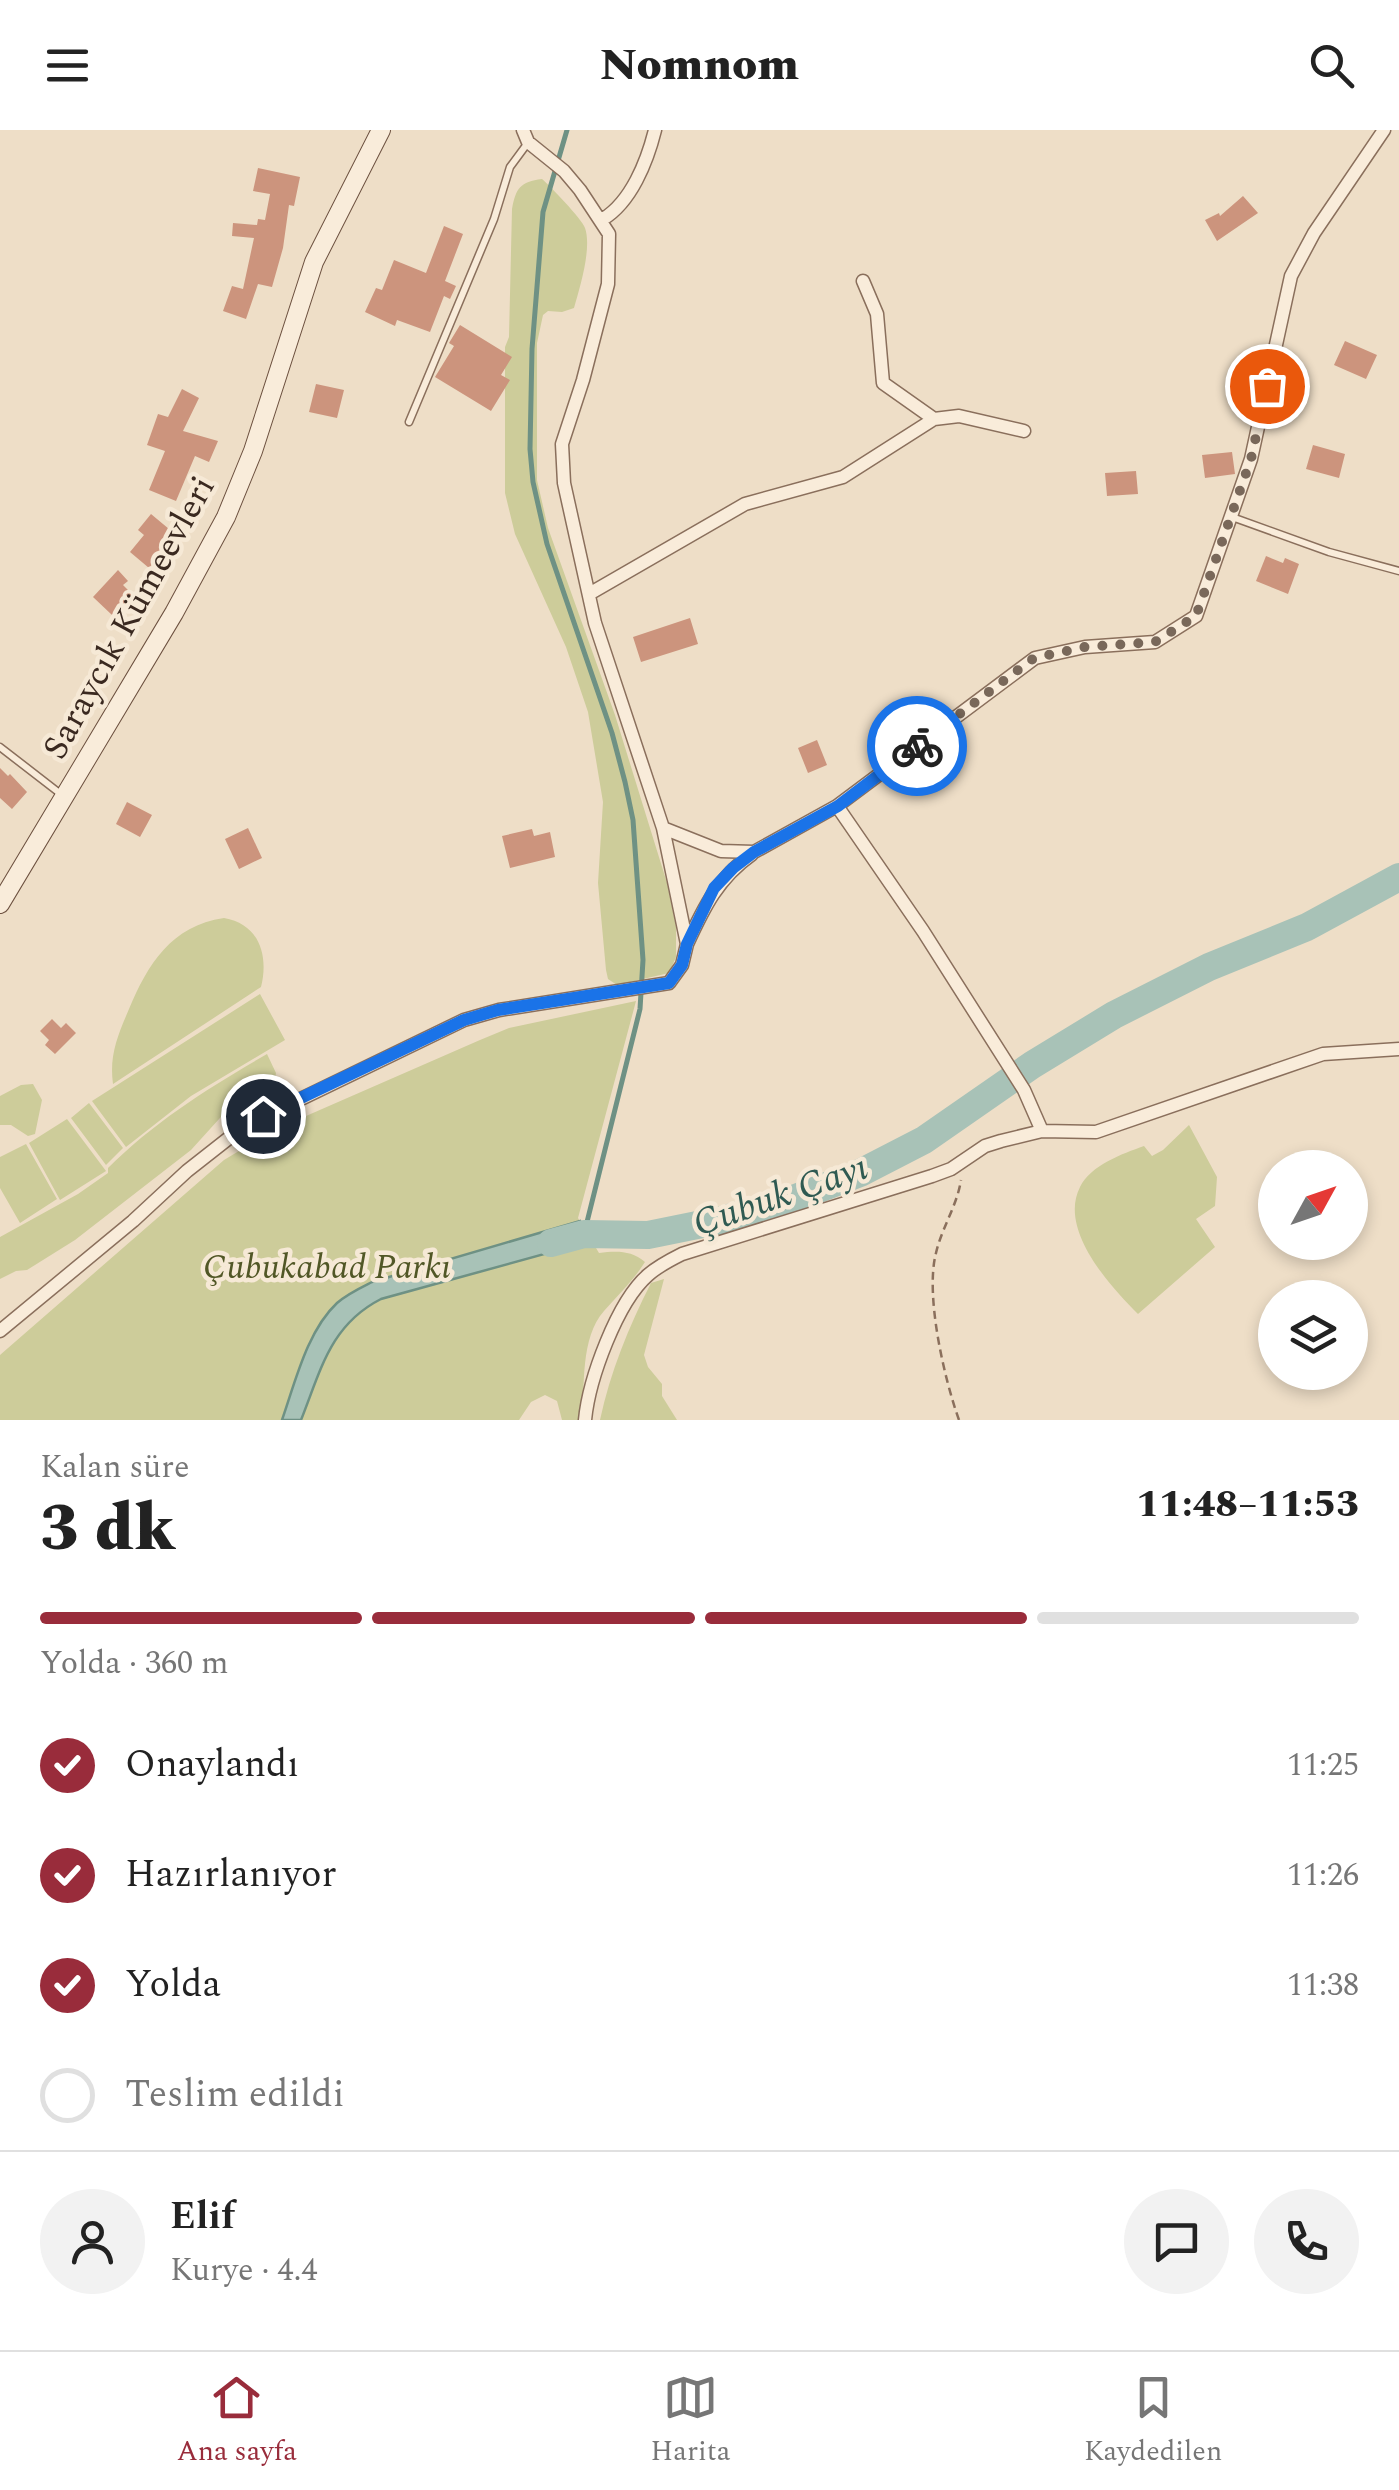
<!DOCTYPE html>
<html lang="tr">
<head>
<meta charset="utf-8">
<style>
	:root { --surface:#fff; --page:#f2f2f2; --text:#222; --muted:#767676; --line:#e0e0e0; --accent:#992c3b }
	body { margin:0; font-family:Spectral,serif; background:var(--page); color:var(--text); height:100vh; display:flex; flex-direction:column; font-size:38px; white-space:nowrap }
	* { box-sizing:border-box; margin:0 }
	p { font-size:32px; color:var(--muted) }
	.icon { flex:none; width:55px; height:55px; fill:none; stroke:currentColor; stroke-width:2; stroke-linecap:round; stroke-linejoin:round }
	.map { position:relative; height:1290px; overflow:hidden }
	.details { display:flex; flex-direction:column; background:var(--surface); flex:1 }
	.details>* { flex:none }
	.needle { width:65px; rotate:50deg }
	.tools { position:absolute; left:1258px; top:1020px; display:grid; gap:20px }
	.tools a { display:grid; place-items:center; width:110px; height:110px; border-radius:50%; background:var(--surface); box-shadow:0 5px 15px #0003; font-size:50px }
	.pin { position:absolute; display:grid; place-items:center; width:85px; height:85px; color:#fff; margin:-42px; border:5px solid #fff; border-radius:50%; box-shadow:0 2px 10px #0007 }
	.courier { position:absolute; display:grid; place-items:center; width:100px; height:100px; margin:-50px; border:8px solid #1a73e8; border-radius:50%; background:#fff; color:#222; box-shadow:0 2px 12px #0007 }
	.summary em { font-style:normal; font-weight:800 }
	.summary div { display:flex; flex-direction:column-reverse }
	.summary { display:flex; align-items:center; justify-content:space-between; height:170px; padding:0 40px }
	h1 { font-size:65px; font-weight:800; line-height:75px }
	.bar { display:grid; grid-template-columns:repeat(4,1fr); gap:15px 10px; align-content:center; height:120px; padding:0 40px }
	.bar i { height:12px; border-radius:8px; background:var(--line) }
	.bar .selected { background:var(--accent) }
	.bar p { grid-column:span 4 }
	.line { display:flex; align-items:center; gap:25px; padding:0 40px; border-top:2px solid var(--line) }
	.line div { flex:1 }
	.round { display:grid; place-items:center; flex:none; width:105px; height:105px; border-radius:52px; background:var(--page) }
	ol { padding:0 40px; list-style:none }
	li { display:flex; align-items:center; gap:30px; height:110px }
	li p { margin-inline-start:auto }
	li .icon { padding:10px; border-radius:50%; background:var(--accent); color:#fff; stroke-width:4 }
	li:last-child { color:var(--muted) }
	li i { width:55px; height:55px; border:5px solid var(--line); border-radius:50% }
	header { display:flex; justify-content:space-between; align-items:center; height:130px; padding:0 40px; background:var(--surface); font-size:45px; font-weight:800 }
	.tabs { display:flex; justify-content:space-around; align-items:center; height:140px; border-top:2px solid var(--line); background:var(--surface); font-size:28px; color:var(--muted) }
	.tabs a { display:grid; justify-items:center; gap:5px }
	.tabs .selected { color:var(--accent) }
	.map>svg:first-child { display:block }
	.green { fill:#cdcc9a }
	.water { fill:#a8c2b7; stroke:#6e9184; stroke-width:2.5 }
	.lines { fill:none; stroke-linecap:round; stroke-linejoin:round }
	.stream { stroke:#6e9184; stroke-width:5 }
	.river { stroke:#a8c2b7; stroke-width:28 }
	.building { fill:#cc947d }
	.lane-casing { stroke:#8a6f5c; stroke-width:9 }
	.street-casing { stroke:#8a6f5c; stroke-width:15 }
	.secondary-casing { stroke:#6c503f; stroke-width:20 }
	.path { stroke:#8a6f5c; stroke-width:2.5; stroke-dasharray:8 5; stroke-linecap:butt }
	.lane { stroke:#f9ecda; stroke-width:6 }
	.street { stroke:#f9ecda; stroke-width:12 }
	.secondary { stroke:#f9ecda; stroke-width:18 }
	.done { stroke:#79685a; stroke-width:10; stroke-dasharray:0 18 }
	.route { stroke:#1a73e8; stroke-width:12 }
	.labels { text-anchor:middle; stroke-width:9; stroke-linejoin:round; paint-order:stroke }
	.street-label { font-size:35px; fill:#3a2920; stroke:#f6e9d6 }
	.park-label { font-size:35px; font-style:italic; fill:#515726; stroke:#f6e9d6 }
	.water-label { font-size:38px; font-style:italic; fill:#2f5a52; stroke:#f6e9d6 }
</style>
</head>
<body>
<header><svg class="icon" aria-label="menu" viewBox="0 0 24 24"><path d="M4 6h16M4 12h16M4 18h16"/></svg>Nomnom<svg class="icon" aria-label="search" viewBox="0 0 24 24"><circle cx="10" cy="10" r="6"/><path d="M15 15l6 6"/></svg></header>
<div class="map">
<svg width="1399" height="1290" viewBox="0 0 1399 1290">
	<rect width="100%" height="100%" fill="#eedec7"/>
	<path class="green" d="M542 49C550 56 582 89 585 98 592 118 580 157 574 178L562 182 548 181 543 185 537 213V350L548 398 615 585 667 753 676 797V827L669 843 617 855 608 849 606 840 598 753 603 672 588 582 566 517 515 404 505 363V217L509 207 512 79C516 58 520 52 542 49Z
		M224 788C259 794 269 825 261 857L113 954C109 925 118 905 129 879 148 834 171 796 224 788Z
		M260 864 285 910 191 966 126 1017 92 971Z
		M636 871 578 1088 599 1123C616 1121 631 1120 645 1132 633 1151 618 1165 604 1181 580 1208 585 1256 582 1290H562L557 1271 545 1265 531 1272 519 1290H0V1225L224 1030 274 1000 480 910 509 898Z
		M267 924 276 943 274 955 229 978 191 1020 75 1110 27 1140 16 1141 0 1149V1107L78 1064 108 1043V1038C155 991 210 957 267 924Z
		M33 954 42 970 35 1004 28 1006 11 995H0V966L21 955Z
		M89 973 123 1018 106 1035 71 988Z
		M67 989 106 1041 60 1070 29 1013Z
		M1189 995 1217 1047 1215 1076 1196 1089 1215 1117 1138 1184C1111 1157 1058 1100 1080 1057 1091 1035 1122 1024 1144 1016L1152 1026 1163 1020Z
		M26 1014 57 1069 20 1093 0 1058V1027Z
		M664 1149 644 1225 648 1237 662 1254V1266L677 1290H600C610 1243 629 1196 651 1153Z"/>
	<path class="water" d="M580 1091 588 1112 381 1169C330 1195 321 1240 301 1290H282C295 1253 307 1201 337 1173 347 1164 360 1158 372 1152Z"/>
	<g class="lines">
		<path class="stream" d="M567 0 543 82 532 219 530 319 533 352 547 414 612 603 625 652 633 690 643 830 640 879 584 1104"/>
		<path class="river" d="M551 1113 584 1104 648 1105 722 1090 793 1069 860 1043 924 1010 1032 935 1114 885 1209 837 1307 797 1399 747"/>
	</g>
	<path class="building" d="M258 38 300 47 294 76 289 75 283 118 272 157 258 154 246 189 223 181 232 156 243 159 254 108 232 106 233 93 257 95 258 89 265 90 270 64 253 61Z
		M1243 66 1258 83 1217 111 1205 90 1219 83 1220 86Z
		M444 96 463 104 445 151 456 156 450 169 444 166 430 202 397 190 395 196 365 182 376 158 382 160 394 130 426 143Z
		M460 195 512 227 501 245 510 250 491 281 435 247 454 216 449 213Z
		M1345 211 1377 225 1366 249 1334 235Z
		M316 254 344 260 337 288 309 282Z
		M182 259 199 268 183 301 218 311 209 332 195 326 176 371 149 360 165 321 147 315 158 284 168 287Z
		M1313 315 1345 324 1339 348 1306 339Z
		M1232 322 1235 344 1205 348 1202 325Z
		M1136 341 1138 364 1107 366 1105 343Z
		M151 384 175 404 170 410 173 412 149 438 130 422 144 405 138 400Z
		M1266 426 1283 433 1285 428 1299 434 1288 464 1256 451Z
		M118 440 128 451 123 455 133 465 112 485 93 467Z
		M690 488 698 514 641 532 633 507Z
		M817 610 827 635 808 643 798 618Z
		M0 638 8 646 10 644 27 662 12 679 0 668Z
		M127 672 152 685 140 707 116 694Z
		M248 698 262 728 239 739 225 709Z
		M532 699 534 706 550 702 555 727 510 738 502 706Z
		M52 889 61 898 66 893 76 903 55 924 45 915 49 910 40 901Z"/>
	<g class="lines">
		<defs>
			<path id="lane" d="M409 292 494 89 510 37 527 14
				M1232 387 1329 422 1399 441
				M0 617 62 665"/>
			<path id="street" d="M523 0 528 12 564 41 580 60 609 104 608 154 583 250 562 314 564 353 595 493 663 698 721 721 754 722 837 676 1035 528 1085 517 1155 512 1196 486 1251 329 1291 146 1314 103 1384 0
				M603 89C631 72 647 32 655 0
				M863 151 877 184 883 253 934 289
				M589 464 745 374 843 347 934 289 959 286 1024 301
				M837 676 923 801 1024 960 1042 1001
				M663 698 687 814C704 777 718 748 752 724
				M0 1201 133 1091 187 1041 243 997 464 890 499 880 669 853 682 835 687 814
				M585 1290C589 1249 617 1172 648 1145 658 1136 670 1130 682 1124L932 1046 951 1039 985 1016 1001 1011 1042 1001 1096 1002 1323 924 1399 919"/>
			<path id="secondary" d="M0 774 174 483 226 387 253 321 314 132 381 0"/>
		</defs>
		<use href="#lane" class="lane-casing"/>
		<use href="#street" class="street-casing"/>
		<use href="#secondary" class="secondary-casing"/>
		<path class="path" d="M959 1290C944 1248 925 1165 936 1123 942 1097 957 1076 961 1050"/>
		<use href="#lane" class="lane"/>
		<use href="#street" class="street"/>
		<use href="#secondary" class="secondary"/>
	</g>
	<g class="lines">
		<path class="done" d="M917 616 1034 528 1085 517 1155 512 1196 486 1251 329 1267 256"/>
		<path class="route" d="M263 986 464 890 498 880 669 853 682 835 687 814 714 758 733 738 754 722 838 676 917 616"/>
	</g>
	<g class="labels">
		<g class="street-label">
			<text transform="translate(128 487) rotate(-61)" y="12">Saraycık Kümeevleri</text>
		</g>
		<g class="park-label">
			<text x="327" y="1148">Çubukabad Parkı</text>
		</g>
		<g class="water-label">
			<text transform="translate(780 1064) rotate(-19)" y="13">Çubuk Çayı</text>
		</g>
	</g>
</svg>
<div class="tools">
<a><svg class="needle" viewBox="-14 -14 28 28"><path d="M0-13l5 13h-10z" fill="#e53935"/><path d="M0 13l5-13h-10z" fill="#767676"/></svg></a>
<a><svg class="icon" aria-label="layers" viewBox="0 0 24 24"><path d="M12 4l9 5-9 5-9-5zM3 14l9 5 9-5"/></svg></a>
</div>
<div class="pin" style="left:1267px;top:256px;background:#ea580c"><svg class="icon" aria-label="bag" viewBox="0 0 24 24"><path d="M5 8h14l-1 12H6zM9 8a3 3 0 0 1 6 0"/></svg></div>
<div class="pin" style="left:263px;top:986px;background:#1f2937"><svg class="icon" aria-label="home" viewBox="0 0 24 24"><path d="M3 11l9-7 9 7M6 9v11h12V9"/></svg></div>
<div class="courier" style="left:917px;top:616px"><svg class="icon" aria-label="bike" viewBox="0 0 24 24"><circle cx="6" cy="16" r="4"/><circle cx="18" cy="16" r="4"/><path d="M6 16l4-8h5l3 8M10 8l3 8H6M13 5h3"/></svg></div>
</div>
<section class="details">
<div class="summary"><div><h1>3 dk</h1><p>Kalan süre</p></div><em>11:48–11:53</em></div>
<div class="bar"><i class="selected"></i><i class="selected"></i><i class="selected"></i><i></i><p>Yolda · 360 m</p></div>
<ol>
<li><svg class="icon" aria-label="check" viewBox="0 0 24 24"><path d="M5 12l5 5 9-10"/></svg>Onaylandı<p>11:25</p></li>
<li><svg class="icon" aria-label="check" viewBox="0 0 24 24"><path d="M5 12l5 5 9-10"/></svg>Hazırlanıyor<p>11:26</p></li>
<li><svg class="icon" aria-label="check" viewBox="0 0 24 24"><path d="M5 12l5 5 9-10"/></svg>Yolda<p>11:38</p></li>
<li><i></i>Teslim edildi</li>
</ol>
<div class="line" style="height:180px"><a class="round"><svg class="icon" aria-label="person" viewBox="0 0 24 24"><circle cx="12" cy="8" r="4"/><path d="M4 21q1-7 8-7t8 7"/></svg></a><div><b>Elif</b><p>Kurye · 4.4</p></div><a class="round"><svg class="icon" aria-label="chat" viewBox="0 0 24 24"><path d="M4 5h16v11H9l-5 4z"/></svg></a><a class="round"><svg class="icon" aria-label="phone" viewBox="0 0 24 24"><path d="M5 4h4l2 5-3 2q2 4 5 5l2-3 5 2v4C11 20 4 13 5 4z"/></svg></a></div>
</section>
<nav class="tabs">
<a class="selected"><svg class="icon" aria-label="home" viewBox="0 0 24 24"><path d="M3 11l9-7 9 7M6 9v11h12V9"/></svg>Ana sayfa</a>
<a><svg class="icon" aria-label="map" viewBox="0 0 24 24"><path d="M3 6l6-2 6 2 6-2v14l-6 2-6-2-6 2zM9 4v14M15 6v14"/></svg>Harita</a>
<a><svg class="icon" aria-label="saved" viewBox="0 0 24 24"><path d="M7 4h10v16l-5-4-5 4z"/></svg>Kaydedilen</a>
</nav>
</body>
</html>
